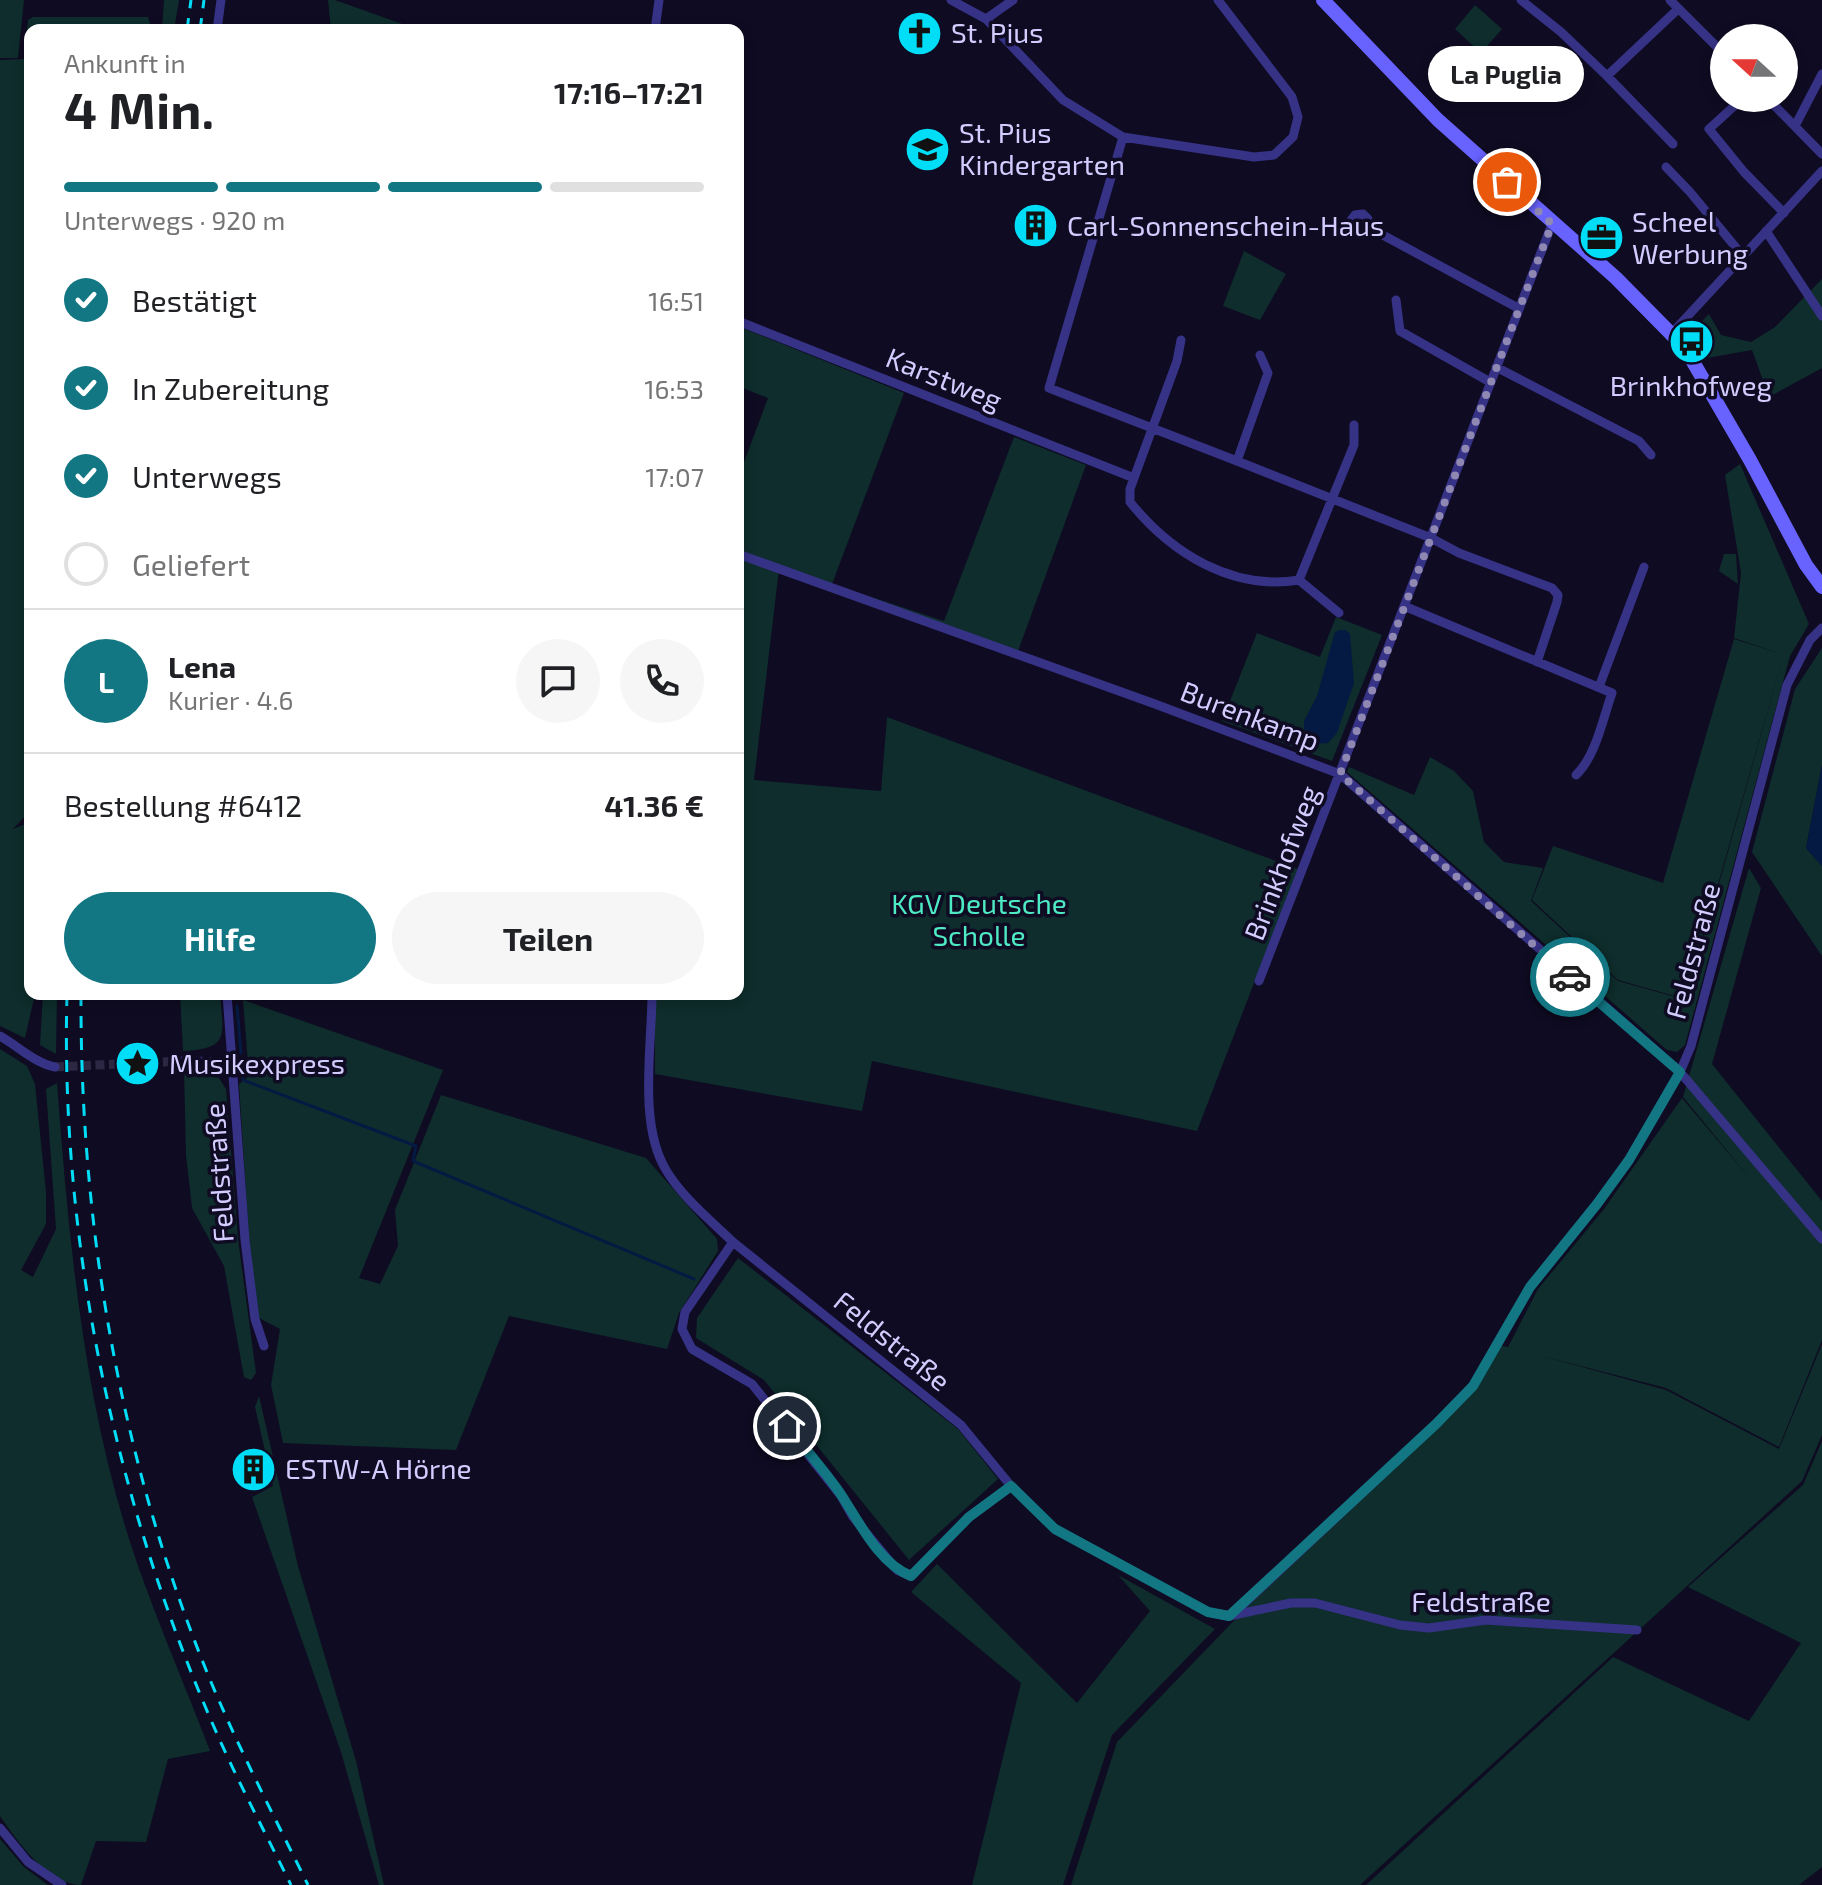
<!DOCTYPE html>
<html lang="de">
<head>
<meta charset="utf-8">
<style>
	:root { --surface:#fff; --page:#f6f6f6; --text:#202124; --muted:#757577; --line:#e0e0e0; --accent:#127683 }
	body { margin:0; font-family:"Exo 2",sans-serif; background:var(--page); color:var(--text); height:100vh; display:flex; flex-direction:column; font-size:30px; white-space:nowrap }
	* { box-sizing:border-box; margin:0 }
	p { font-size:26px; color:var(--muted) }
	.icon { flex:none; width:44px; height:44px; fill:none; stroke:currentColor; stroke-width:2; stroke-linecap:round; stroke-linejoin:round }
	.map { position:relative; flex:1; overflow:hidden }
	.panel { position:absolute; left:24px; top:24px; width:720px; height:976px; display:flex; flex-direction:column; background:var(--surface); border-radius:16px; box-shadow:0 4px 12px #0003 }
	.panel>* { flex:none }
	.needle { width:52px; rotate:291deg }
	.controls { position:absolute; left:1710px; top:24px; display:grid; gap:16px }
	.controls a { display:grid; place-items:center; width:88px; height:88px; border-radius:50%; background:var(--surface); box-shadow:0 4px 12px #0003; font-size:40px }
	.pin { position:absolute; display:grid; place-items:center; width:68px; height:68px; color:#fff; margin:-34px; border:4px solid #fff; border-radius:50%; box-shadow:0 2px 8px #0007 }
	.courier { position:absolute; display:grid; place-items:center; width:80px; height:80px; margin:-40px; border:6px solid #127683; border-radius:50%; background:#fff; color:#222; box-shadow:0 2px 10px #0007 }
	.bubble { position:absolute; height:56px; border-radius:28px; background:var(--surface); box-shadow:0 4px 12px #0003; font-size:26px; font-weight:700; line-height:56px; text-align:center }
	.summary em { font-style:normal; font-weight:700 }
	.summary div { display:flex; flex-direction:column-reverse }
	.summary { display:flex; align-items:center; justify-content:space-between; height:136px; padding:0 40px }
	h1 { font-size:52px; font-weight:700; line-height:60px }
	.bar { display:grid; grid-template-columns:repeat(4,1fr); gap:12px 8px; align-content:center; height:96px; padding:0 40px }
	.bar i { height:10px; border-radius:6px; background:var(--line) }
	.bar .current { background:var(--accent) }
	.bar p { grid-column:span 4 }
	.line { display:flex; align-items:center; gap:20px; padding:0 40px; border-top:2px solid var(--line) }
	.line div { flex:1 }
	.round { display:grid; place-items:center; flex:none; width:84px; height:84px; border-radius:42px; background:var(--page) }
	ol { padding:0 40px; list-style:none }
	li { display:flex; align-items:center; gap:24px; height:88px }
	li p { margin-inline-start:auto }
	li .icon { padding:8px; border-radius:50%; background:var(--accent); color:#fff; stroke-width:4 }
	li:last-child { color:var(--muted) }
	li i { width:44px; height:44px; border:4px solid var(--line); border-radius:50% }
	.cta { display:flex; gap:16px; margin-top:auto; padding:16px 40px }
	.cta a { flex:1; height:92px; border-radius:48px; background:var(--accent); color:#fff; font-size:32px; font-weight:700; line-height:92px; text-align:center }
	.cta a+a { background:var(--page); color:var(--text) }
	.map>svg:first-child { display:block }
	.green { fill:#0e2d2c }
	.water { fill:#051a42 }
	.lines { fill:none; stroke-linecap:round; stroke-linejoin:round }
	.stream { stroke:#051a42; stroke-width:3 }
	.street-tunnel { stroke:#2c2843; stroke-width:9; stroke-dasharray:9 4.5; stroke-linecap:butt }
	.street { stroke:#363286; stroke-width:9 }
	.secondary { stroke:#6863ff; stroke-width:14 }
	.rail { stroke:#00ddf7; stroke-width:3; stroke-dasharray:12 10; stroke-linecap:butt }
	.done { stroke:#8e88b2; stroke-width:8; stroke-dasharray:0 14.4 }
	.route { stroke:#127683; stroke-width:10 }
	.labels { text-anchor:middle; stroke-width:7; stroke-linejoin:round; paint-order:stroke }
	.poi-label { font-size:28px; fill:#d2ccff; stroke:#0f0b22; text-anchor:start }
	.street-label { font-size:28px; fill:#d2ccff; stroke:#0f0b22 }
	.park-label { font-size:28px; fill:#4deac4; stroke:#0f0b22 }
</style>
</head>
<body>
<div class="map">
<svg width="1822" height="1885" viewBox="0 0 1822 1885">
	<rect width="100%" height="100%" fill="#0f0b22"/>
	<path class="green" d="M0 0H24L18 58H0Z
		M164 0H179L174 30H162Z
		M328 0H335L419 30H331Z
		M1475 5 1502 29 1481 53 1455 29Z
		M33 17H148L152 30H30V811L13 829 30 822V994H35L25 1038 0 1026V60L24 59 28 20Z
		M1244 251 1286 274 1260 320 1223 306Z
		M1822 279V368L1769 397 1752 350 1707 358 1695 328 1709 314 1721 335 1751 342 1775 327Z
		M740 327 904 393 832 584 944 621 1014 437 1086 465 1017 654 779 569 754 780 881 791 887 717 1298 869 1197 1131 872 1061 862 1111 655 1074V994H738V478L768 398 738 386Z
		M1740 464 1809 624 1790 656 1685 1045 1677 1052 1667 1050 1347 772 1349 767 1414 795 1430 757 1454 771 1473 791 1484 842 1504 862 1543 868 1531 901 1618 981 1686 1000 1782 661 1685 999 1618 980 1532 900 1553 846 1663 883 1734 639 1784 655 1734 638 1741 573 1725 475Z
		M1724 554H1736L1738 584 1719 571Z
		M1336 617 1382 635 1332 761 1222 721 1257 633 1320 657Z
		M1822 648V765L1806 848 1822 866V956L1752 852 1795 689Z
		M1749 868 1761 888 1712 1064 1822 1201V1340L1779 1447 1666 1388 1542 1356 1666 1390 1779 1449 1822 1344V1435L1802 1481 1360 1885H1071L1117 1742 1248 1606 1464 1391 1497 1345 1508 1347 1538 1289 1604 1209 1682 1098 1752 1181 1683 1097Z
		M43 994H57L56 1054 40 1045Z
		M180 994H220C223 1034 231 1049 183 1051Z
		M243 1000 443 1070 359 1278 380 1284 398 1246 395 1210 441 1095 646 1158 717 1239 718 1251 679 1313 667 1349 509 1316 456 1450 283 1443 271 1385 280 1329 259 1318 249 1239 239 1084 249 1076Z
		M0 1049 27 1066 35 1084 46 1192V1224L21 1270 33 1277 56 1229 46 1089 57 1083C69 1244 84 1409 137 1563 159 1626 186 1688 210 1751L168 1759 146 1842 96 1841 81 1885C48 1885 17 1841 0 1816Z
		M184 1069 215 1072 226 1089 238 1239 256 1373 251 1380 244 1377 224 1266 192 1208 186 1155Z
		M738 1258 958 1429 998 1479 909 1560 764 1380 696 1338 697 1318Z
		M259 1396 298 1566 356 1761 384 1885H379L341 1752 252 1497 273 1486 255 1407Z
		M1822 1441V1867L1799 1885H1366L1613 1657 1749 1721 1801 1643 1688 1587 1803 1485Z
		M937 1564 1077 1703 1150 1611 1118 1575 1215 1629 1112 1735 1063 1885H972L1021 1683 911 1592Z
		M0 1839 24 1867 48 1885H0Z"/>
	<path class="water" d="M1339 630H1346L1350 634 1354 683 1337 733 1328 743 1315 744 1304 735V721L1317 696 1335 632Z
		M1822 765V866L1806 848Z"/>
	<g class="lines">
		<path class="stream" d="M236 994V998
			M237 1006 241 1053
			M241 1065 243 1080 416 1146 413 1161 694 1279"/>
		<path class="street-tunnel" d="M55 1067 183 1061"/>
		<path class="street" d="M951 0 986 19 1063 100 1123 137 1254 157 1274 155 1293 137 1298 117 1292 97 1218 0
			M1521 0 1561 32 1607 76 1678 9
			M1670 0 1724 54
			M986 19 1013 0
			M217 30 221 0
			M655 30 659 0
			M1607 76 1673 144
			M1743 98 1709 129 1744 172 1784 213
			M1767 98 1822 154
			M1795 126 1822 74
			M1123 137 1049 388 1237 461 1268 373 1260 355
			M1666 167 1690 192 1743 256
			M1368 227 1362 232 1352 228 1351 220 1355 215 1363 214 1368 219V227L1518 308
			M1766 231 1822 316
			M1396 300 1400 331 1490 382
			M738 321 1134 478
			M1672 333 1822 171
			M1181 340 1177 361 1130 489V502C1171 553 1232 591 1299 580L1339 613
			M1496 367 1639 441 1651 455
			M1237 461 1431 538 1459 553 1552 588 1558 595 1557 602 1537 662
			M738 554 1155 704 1340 774 1680 1072 1822 1239
			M1299 580 1354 445V425
			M1404 606 1612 693C1603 718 1596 756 1576 775
			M1599 687 1644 567
			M1259 981 1552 224
			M227 994 245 1240 255 1319 264 1346
			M652 994C652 1046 638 1124 666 1170 682 1197 710 1220 733 1242L961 1425 1011 1486 1055 1529 1208 1612 1229 1616 1291 1603H1315L1400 1625 1429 1628 1486 1620 1637 1630
			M0 1036C19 1047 35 1063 55 1067
			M183 1061 232 1062
			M733 1242 685 1312 682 1329 692 1349 752 1384 841 1496 853 1517 897 1570 911 1576 969 1517 1011 1486
			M1233 1614 1436 1424 1473 1386 1530 1287 1597 1204 1629 1160 1680 1072 1691 1046 1787 685 1810 640 1822 628
			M0 1828 28 1862 62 1885"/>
		<path class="secondary" d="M1323 0 1438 120 1616 278 1685 348 1750 460 1806 565 1822 587"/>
		<path class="rail" d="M187 30 191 0
			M200 30 204 0
			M67 994C60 1241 115 1501 214 1727 237 1780 265 1832 291 1885
			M81 994C80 1229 121 1465 211 1682 240 1751 275 1818 308 1885"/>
	</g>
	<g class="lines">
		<path class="done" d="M1507 182 1552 224 1340 774 1570 977"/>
		<path class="route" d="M787 1426C805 1449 826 1472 842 1496 860 1524 880 1564 911 1576L969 1517 1011 1486 1055 1529 1208 1612 1229 1616 1436 1424 1473 1386 1530 1287 1597 1204 1629 1160 1680 1072 1570 977"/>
	</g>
	<defs>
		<symbol id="church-disc" viewBox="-11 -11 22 22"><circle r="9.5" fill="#00ddf7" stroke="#0f0b22"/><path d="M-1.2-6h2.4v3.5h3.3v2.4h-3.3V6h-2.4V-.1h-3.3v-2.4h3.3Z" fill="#111"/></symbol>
		<symbol id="school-disc" viewBox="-11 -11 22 22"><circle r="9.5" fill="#00ddf7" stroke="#0f0b22"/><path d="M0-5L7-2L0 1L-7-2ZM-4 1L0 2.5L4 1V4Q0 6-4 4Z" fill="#111"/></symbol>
		<symbol id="building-disc" viewBox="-11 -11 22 22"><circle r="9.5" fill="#00ddf7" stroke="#0f0b22"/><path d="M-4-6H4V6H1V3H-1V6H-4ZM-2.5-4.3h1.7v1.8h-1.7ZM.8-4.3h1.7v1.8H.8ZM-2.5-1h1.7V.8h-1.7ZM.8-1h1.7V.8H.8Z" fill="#111"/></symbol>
		<symbol id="office-disc" viewBox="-11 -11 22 22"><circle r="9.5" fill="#00ddf7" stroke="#0f0b22"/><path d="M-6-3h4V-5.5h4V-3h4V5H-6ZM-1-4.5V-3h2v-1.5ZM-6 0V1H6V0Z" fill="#111"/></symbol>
		<symbol id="bus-disc" viewBox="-11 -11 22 22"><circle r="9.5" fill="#00ddf7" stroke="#0f0b22"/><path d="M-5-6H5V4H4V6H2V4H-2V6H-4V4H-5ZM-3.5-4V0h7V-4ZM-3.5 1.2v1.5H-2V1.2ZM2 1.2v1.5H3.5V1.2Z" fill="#111"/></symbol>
		<symbol id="sight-disc" viewBox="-11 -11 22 22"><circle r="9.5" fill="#00ddf7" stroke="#0f0b22"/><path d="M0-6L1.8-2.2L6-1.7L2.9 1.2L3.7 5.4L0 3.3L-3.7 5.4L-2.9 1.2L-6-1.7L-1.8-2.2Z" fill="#111"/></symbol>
	</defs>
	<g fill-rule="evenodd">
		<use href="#church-disc" x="894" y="8" width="51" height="51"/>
		<use href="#school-disc" x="902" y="124" width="51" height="51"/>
		<use href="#building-disc" x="1010" y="200" width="51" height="51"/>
		<use href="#office-disc" x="1576" y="212" width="51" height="51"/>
		<use href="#bus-disc" x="1666" y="316" width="51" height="51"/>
		<use href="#sight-disc" x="112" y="1038" width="51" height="51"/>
		<use href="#building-disc" x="228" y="1444" width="51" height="51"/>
	</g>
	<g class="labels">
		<g class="poi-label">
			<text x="951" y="43">St. Pius</text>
			<text x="959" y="143">St. Pius<tspan x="959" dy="32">Kindergarten</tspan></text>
			<text x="1632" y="232">Scheel<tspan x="1632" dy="32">Werbung</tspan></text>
			<text x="1067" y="236">Carl-Sonnenschein-Haus</text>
			<text x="1691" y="396" text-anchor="middle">Brinkhofweg</text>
			<text x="169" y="1074">Musikexpress</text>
			<text x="285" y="1479">ESTW-A Hörne</text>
		</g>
		<g class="street-label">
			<text transform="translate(944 379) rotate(22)" y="10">Karstweg</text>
			<text transform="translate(1250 716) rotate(21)" y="10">Burenkamp</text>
			<text transform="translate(1282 863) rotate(-69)" y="10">Brinkhofweg</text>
			<text transform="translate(1693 951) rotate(-75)" y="10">Feldstraße</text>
			<text transform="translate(219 1173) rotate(-94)" y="10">Feldstraße</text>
			<text transform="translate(892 1341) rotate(39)" y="10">Feldstraße</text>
			<text x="1481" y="1612">Feldstraße</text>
		</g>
		<g class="park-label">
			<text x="979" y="914">KGV Deutsche<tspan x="979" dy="32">Scholle</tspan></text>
		</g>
	</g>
</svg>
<div class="controls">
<a><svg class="needle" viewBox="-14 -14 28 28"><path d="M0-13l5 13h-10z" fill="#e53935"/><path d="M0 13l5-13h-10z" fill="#757577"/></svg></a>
</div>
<div class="pin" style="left:1507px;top:182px;background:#ea580c"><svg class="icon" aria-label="bag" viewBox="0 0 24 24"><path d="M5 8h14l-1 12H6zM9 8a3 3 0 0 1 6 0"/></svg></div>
<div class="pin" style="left:787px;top:1426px;background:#1f2937"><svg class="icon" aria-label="home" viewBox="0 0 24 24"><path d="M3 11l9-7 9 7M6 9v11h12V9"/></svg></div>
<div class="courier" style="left:1570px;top:977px"><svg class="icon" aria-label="car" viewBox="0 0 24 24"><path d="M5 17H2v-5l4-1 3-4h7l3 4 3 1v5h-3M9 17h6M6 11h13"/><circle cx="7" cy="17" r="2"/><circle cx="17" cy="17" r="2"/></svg></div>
<div class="bubble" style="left:1428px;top:46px;width:156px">La Puglia</div>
<section class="panel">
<div class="summary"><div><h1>4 Min.</h1><p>Ankunft in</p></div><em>17:16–17:21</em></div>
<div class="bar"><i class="current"></i><i class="current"></i><i class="current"></i><i></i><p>Unterwegs · 920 m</p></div>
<ol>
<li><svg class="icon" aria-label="check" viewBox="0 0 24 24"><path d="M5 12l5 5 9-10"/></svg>Bestätigt<p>16:51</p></li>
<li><svg class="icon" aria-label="check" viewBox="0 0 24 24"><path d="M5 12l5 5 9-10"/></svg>In Zubereitung<p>16:53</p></li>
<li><svg class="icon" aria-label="check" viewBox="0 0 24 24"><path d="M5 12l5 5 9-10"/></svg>Unterwegs<p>17:07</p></li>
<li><i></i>Geliefert</li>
</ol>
<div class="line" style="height:144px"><b class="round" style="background:var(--accent);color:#fff">L</b><div><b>Lena</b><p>Kurier · 4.6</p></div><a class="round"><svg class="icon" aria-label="chat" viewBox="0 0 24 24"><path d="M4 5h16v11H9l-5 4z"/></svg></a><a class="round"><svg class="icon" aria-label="phone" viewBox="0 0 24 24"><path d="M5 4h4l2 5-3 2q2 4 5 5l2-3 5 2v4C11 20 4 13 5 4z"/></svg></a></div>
<div class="line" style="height:104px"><div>Bestellung #6412</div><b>41.36 €</b></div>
<div class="cta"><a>Hilfe</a><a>Teilen</a></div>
</section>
</div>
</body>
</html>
